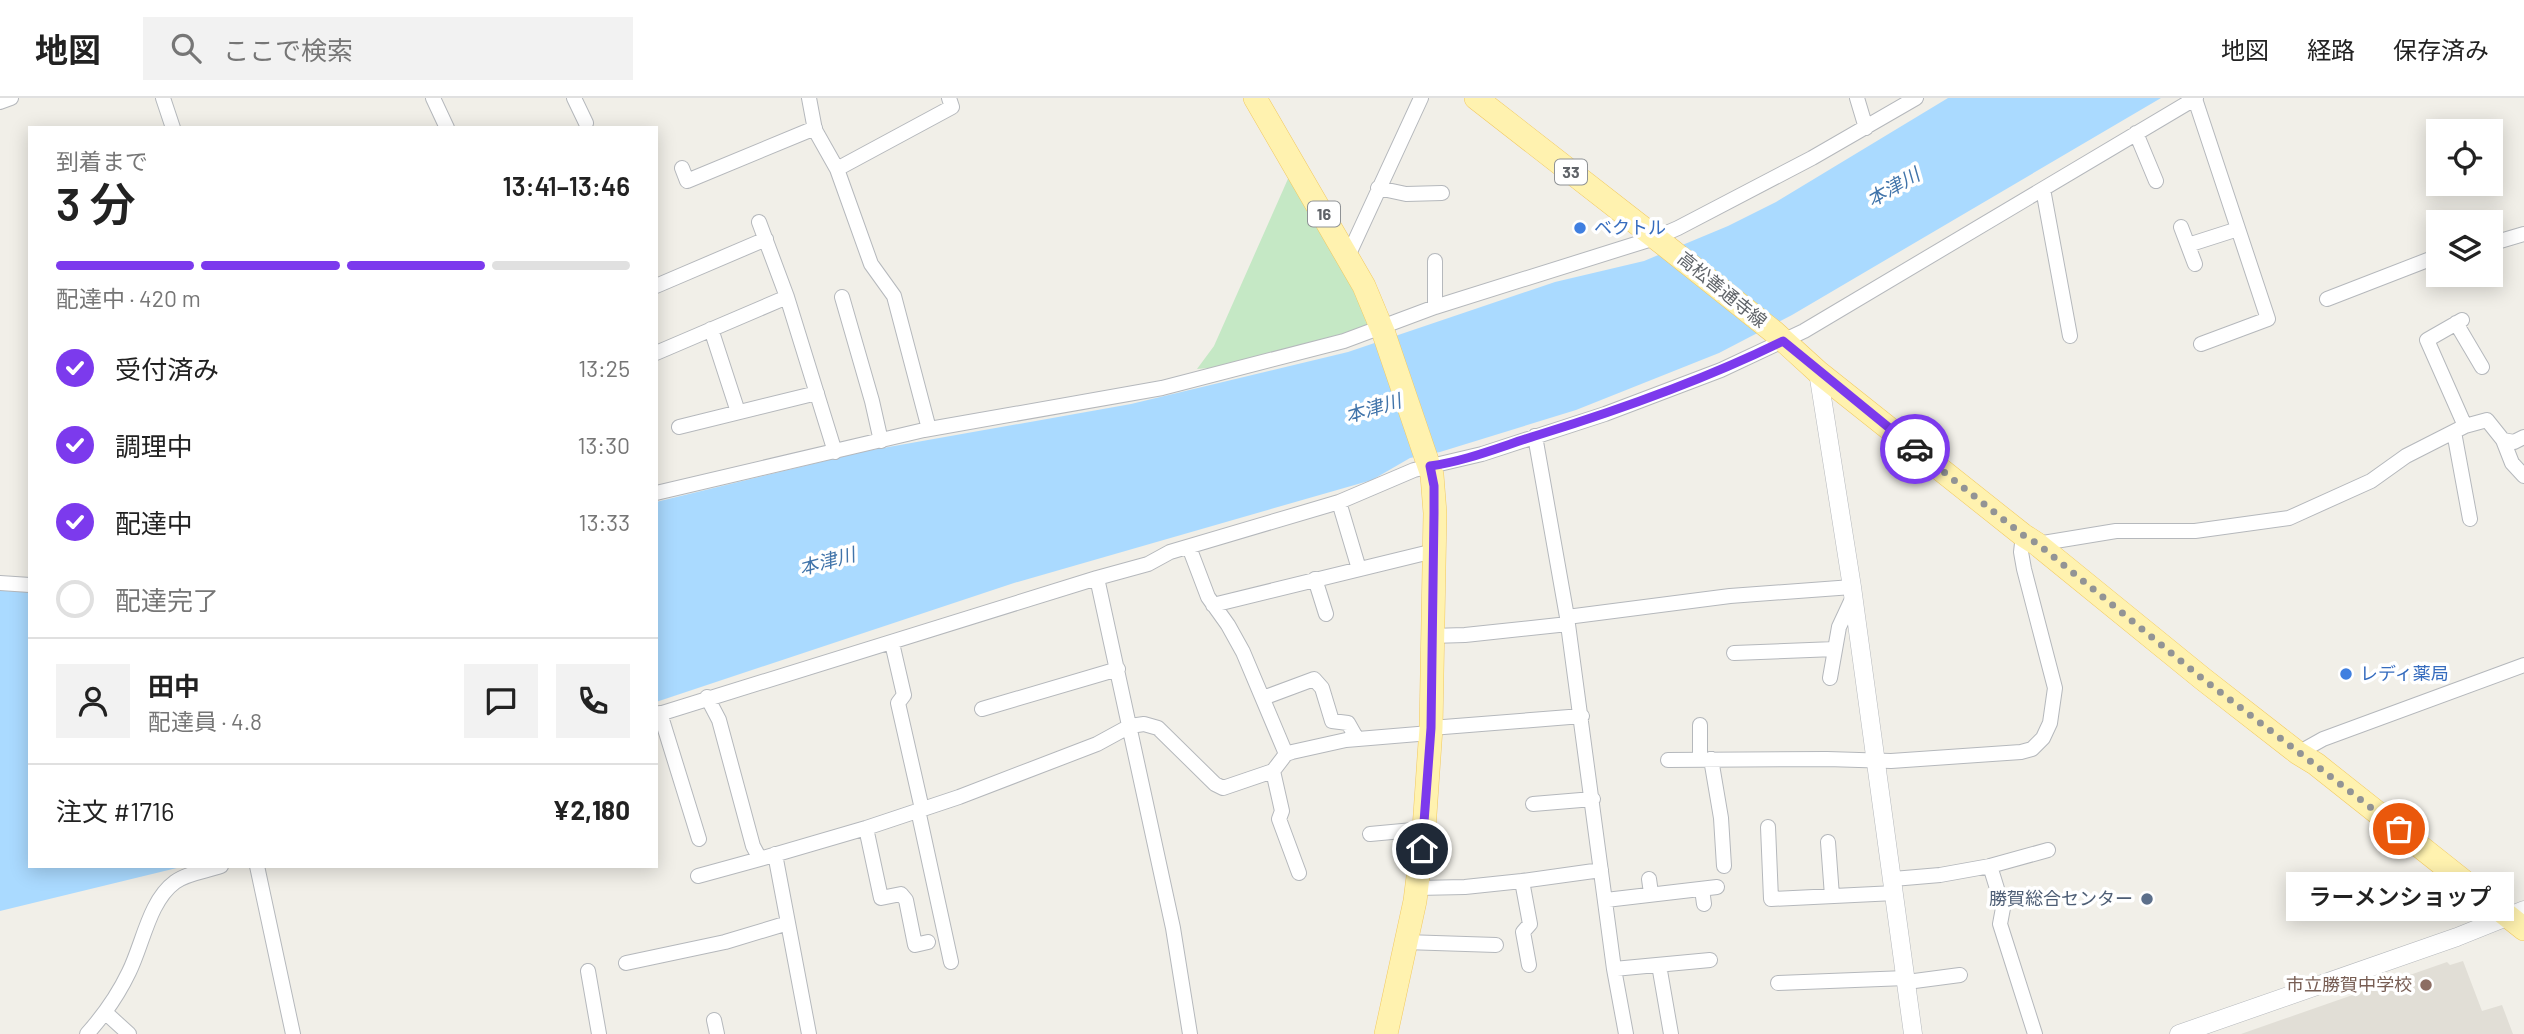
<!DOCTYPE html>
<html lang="ja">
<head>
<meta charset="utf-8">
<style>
	:root { --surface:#fff; --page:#f2f2f2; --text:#222; --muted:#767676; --line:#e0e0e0; --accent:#7c3aed }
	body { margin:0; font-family:Barlow,"Noto Sans JP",sans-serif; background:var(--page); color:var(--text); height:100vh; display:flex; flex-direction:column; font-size:26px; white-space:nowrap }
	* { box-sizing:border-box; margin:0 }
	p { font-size:23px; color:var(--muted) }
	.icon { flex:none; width:38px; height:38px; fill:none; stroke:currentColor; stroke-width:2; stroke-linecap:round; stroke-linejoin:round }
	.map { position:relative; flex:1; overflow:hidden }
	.sheet { position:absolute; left:28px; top:28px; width:630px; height:742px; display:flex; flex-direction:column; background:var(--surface); border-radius:0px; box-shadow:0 4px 18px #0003 }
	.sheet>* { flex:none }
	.tools { position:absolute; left:2426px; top:21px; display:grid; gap:14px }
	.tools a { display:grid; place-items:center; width:77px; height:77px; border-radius:0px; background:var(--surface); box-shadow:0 4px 18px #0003; font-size:35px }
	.pin { position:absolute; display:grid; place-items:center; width:60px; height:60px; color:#fff; margin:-30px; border:4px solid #fff; border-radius:50%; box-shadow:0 2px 7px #0007 }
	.courier { position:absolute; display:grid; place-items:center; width:70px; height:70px; margin:-35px; border:5px solid #7c3aed; border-radius:50%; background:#fff; color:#222; box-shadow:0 2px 9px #0007 }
	.bubble { position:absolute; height:49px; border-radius:0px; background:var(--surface); box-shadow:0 4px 18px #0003; font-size:23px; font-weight:600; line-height:49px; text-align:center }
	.head em { font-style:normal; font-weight:600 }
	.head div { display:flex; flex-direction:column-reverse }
	.head { display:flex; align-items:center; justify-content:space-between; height:119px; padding:0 28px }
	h1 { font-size:46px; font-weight:600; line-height:52px }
	.bar { display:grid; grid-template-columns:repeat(4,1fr); gap:10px 7px; align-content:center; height:84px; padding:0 28px }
	.bar i { height:9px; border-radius:5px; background:var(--line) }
	.bar .on { background:var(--accent) }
	.bar p { grid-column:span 4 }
	.line { display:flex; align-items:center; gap:18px; padding:0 28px; border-top:2px solid var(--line) }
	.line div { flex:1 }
	.round { display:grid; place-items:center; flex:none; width:74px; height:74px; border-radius:0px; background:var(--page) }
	ol { padding:0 28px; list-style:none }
	li { display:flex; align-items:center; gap:21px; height:77px }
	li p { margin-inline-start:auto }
	li .icon { padding:7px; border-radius:50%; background:var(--accent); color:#fff; stroke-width:4 }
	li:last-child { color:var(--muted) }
	li i { width:38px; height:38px; border:4px solid var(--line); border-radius:50% }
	header { display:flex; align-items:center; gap:42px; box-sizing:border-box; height:98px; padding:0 35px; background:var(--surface); border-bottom:2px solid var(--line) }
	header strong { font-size:33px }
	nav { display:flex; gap:38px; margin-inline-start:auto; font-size:24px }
	.search { width:490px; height:63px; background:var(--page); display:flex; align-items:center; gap:18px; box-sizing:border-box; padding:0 24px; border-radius:0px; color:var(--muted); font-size:26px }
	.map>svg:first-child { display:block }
	.education { fill:#e1ded6 }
	.green { fill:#c5e8c5 }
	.water { fill:#aadaff }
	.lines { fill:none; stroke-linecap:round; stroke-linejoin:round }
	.minor-casing { stroke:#b5b8bc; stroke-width:16 }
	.tertiary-casing { stroke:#b5b8bc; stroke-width:19 }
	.primary-casing { stroke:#f2c960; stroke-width:24 }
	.minor { stroke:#fff; stroke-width:14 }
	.tertiary { stroke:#fff; stroke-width:18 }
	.primary { stroke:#fff2af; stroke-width:23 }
	.done { stroke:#929495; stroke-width:7; stroke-dasharray:0 12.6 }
	.route { stroke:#7c3aed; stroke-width:9 }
	.shop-dot { fill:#3f7fe0; stroke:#fff; stroke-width:2.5 }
	.service-dot { fill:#5c6f8a; stroke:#fff; stroke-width:2.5 }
	.education-dot { fill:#8d6e63; stroke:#fff; stroke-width:2.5 }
	.labels { text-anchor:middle; stroke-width:7; stroke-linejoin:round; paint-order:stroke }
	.shield { fill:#fff; stroke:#8f9295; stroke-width:2 }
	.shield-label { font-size:16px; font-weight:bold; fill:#5f6368 }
	.shop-label { font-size:18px; fill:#366cbe; stroke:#fff; text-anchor:start }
	.street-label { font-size:18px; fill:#5f6368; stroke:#fff }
	.service-label { font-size:18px; fill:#4e5e75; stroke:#fff; text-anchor:end }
	.education-label { font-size:18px; fill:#785e54; stroke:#fff; text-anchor:end }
	.water-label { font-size:19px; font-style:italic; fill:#4174aa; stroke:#fff }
</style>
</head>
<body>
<header>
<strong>地図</strong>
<div class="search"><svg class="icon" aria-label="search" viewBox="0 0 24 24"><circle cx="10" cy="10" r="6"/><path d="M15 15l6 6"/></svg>ここで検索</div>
<nav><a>地図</a><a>経路</a><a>保存済み</a></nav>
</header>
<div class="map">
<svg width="2524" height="936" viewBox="0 0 2524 936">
	<rect width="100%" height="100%" fill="#f1efe8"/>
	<path class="education" d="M2463 863 2482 913 2502 907 2513 936H2241L2447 864 2450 867Z"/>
	<path class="green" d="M1291 74 1346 167 1371 230 1220 269 1197 271 1214 248Z"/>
	<path class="water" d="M1948 0H2161L1792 217 1719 255 1576 312 1440 354 1410 360 1372 382 1014 485 656 604V404L866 353 1131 306 1348 254 1555 184 1644 163 1728 128 1776 104Z
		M0 492H30V768H185L0 813Z"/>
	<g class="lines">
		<defs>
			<path id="minor" d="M163 0 173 30
				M433 0 447 30
				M574 0 586 25
				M809 0 815 32 837 71 871 166 894 198 929 331
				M1857 0 1866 30
				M2195 1 2268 221 2201 246
				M0 4 11 0
				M2136 35 2156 83
				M682 70 687 83 815 30
				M837 71 952 9 949 0
				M1378 90 1406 96 1442 95
				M2043 91 2070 238
				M759 124 787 199 835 354
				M2181 129 2195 166
				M2490 146 2524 136
				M2188 147 2238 131
				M1348 158 1421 0
				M656 188 766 141
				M842 199 872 303 881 343
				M2327 201 2438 158
				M1435 209V163
				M2462 222 2427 242 2465 328 2487 322 2503 342 2514 344 2524 339
				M2456 225 2482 269
				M711 231 738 314
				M656 255 787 199
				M679 329 817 295
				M2454 334 2470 421
				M1535 338 1567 519 1614 871 1626 936
				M2503 342 2512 365 2524 378
				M656 395 924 332 1162 290 1344 243 1435 209 1655 140 1678 130 1812 60 1916 0
				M1339 404 1359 471
				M2037 446 2116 433H2195L2289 420 2371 383 2406 358 2465 328
				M1189 449 1208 499 1228 527 1243 554 1286 656
				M1097 480 1173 830 1190 936
				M1315 481 1326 516
				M0 485 30 487
				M1213 507 1434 453
				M1567 519 1730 498 1852 489
				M1431 538 1465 537 1568 526
				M892 545 904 597 898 605 922 711
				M1734 555 1835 551
				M1830 580 1839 529 1853 499
				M707 599 719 622 753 748 760 761 866 730 959 699 1097 646 1130 628 1144 626 1158 630 1215 686 1223 690 1273 673 1286 656 1292 654 1346 642 1430 635
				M1263 600 1314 581 1322 590 1332 623 1348 625 1357 641
				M982 611 1118 571
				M660 615 699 741
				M656 617 1097 480 1148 466 1170 454 1339 404 1414 372 1482 356 1605 316 1721 272 1804 233 2196 0
				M1700 627V661
				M1431 630 1582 618
				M2298 655 2323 641 2524 567
				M1711 661 1721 720 1724 768
				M1668 662 1827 661 1891 663 2021 654 2032 651 2043 640 2050 625 2055 590 2024 471 2021 454 2023 437
				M1273 673 1282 713 1279 721 1299 775
				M1533 706 1593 701
				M918 712 951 864
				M1768 729 1771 801 1895 795
				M866 730 881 800 901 796 906 802 915 847 928 844
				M1370 736 1424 731
				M1828 744 1832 798
				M775 756 809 936
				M257 768 293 936
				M698 778 760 761
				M1649 781 1651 795
				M1893 781 1940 777 1990 768
				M1417 790 1465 789 1522 783
				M1702 791 1704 806
				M1606 802 1717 789
				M1405 844 1496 847
				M626 865 725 844 788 825
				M1529 867 1523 834 1530 826 1522 783 1601 772
				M1659 867 1671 936
				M1614 871 1710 862
				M588 873 599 936
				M1907 884 1960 877
				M1778 885 1906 880
				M106 915 129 936
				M714 922 717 936
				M87 936C104 917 118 897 129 874 143 846 149 803 175 784 187 775 207 773 221 768
				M2035 936 2000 826 2003 810 1990 768 2048 752"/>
			<path id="tertiary" d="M1818 274 1852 489 1913 936
				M2179 936 2457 839 2524 812"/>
			<path id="primary" d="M1255 0 1364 188 1384 236 1432 377 1435 415 1431 630 1424 731 1415 803 1386 936
				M1476 0 1666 148 1774 234 1818 274 2023 437 2037 446 2203 581 2298 655 2316 666 2524 831"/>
		</defs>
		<use href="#minor" class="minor-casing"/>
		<use href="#tertiary" class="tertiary-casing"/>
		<use href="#primary" class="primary-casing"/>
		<use href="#minor" class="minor"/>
		<use href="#tertiary" class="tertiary"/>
		<use href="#primary" class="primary"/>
	</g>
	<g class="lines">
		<path class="done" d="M1915 351 2023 437 2038 446 2203 581 2399 731"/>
		<path class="route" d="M1422 751 1431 630 1434 415V388L1430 368C1467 363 1502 348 1538 337 1622 311 1704 282 1783 243L1915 351"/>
	</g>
	<g class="shop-dot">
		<circle cx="1580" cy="130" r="7"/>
		<circle cx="2346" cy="576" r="7"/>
	</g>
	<circle class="service-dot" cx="2147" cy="801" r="7"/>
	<circle class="education-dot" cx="2426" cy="887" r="7"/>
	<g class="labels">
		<g class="shield">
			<rect x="1555" y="61.5" width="32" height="25" rx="5"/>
			<rect x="1308" y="103.5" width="32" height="25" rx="5"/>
		</g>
		<g class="shield-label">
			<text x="1571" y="80">33</text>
			<text x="1324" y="122">16</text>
		</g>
		<g class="shop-label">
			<text x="1594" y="136">ベクトル</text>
			<text x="2360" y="582">レディ薬局</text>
		</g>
		<g class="street-label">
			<text transform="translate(1722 192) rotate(39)" y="6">高松善通寺線</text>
		</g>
		<g class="service-label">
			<text x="2133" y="807">勝賀総合センター</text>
		</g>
		<g class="education-label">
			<text x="2412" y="893">市立勝賀中学校</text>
		</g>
		<g class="water-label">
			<text transform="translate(1893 89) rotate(-30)" y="7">本津川</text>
			<text transform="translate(1373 310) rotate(-17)" y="7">本津川</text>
			<text transform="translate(827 463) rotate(-15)" y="7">本津川</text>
		</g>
	</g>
</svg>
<div class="tools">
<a><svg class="icon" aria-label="locate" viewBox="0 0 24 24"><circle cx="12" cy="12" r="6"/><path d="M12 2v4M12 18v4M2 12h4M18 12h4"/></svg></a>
<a><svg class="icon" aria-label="layers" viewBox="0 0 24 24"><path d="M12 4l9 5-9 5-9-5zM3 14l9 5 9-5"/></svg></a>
</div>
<div class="pin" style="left:2399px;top:731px;background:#ea580c"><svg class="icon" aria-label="bag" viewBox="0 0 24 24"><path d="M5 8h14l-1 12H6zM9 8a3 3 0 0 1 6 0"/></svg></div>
<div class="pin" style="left:1422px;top:751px;background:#1f2937"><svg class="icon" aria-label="home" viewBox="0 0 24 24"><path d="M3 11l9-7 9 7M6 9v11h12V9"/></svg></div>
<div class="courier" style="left:1915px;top:351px"><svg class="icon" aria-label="car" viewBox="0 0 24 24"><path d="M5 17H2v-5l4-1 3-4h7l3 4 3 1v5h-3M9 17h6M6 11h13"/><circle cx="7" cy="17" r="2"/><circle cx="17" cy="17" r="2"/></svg></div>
<div class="bubble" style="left:2286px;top:774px;width:228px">ラーメンショップ</div>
<section class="sheet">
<div class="head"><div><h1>3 分</h1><p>到着まで</p></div><em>13:41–13:46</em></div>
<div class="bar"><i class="on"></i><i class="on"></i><i class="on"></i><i></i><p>配達中 · 420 m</p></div>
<ol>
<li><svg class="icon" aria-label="check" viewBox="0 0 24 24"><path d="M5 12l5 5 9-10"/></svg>受付済み<p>13:25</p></li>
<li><svg class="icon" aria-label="check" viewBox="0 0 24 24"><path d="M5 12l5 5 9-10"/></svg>調理中<p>13:30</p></li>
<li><svg class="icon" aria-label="check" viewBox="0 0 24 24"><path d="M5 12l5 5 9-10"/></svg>配達中<p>13:33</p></li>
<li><i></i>配達完了</li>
</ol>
<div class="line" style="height:126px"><a class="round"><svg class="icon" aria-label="person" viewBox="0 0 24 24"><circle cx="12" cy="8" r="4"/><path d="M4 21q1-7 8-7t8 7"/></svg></a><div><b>田中</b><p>配達員 · 4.8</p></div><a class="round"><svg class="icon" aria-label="chat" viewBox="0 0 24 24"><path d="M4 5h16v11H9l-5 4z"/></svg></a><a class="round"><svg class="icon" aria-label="phone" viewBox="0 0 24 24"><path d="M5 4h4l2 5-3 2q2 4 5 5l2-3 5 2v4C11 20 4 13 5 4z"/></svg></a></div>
<div class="line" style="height:91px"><div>注文 #1716</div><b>¥2,180</b></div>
</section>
</div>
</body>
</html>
